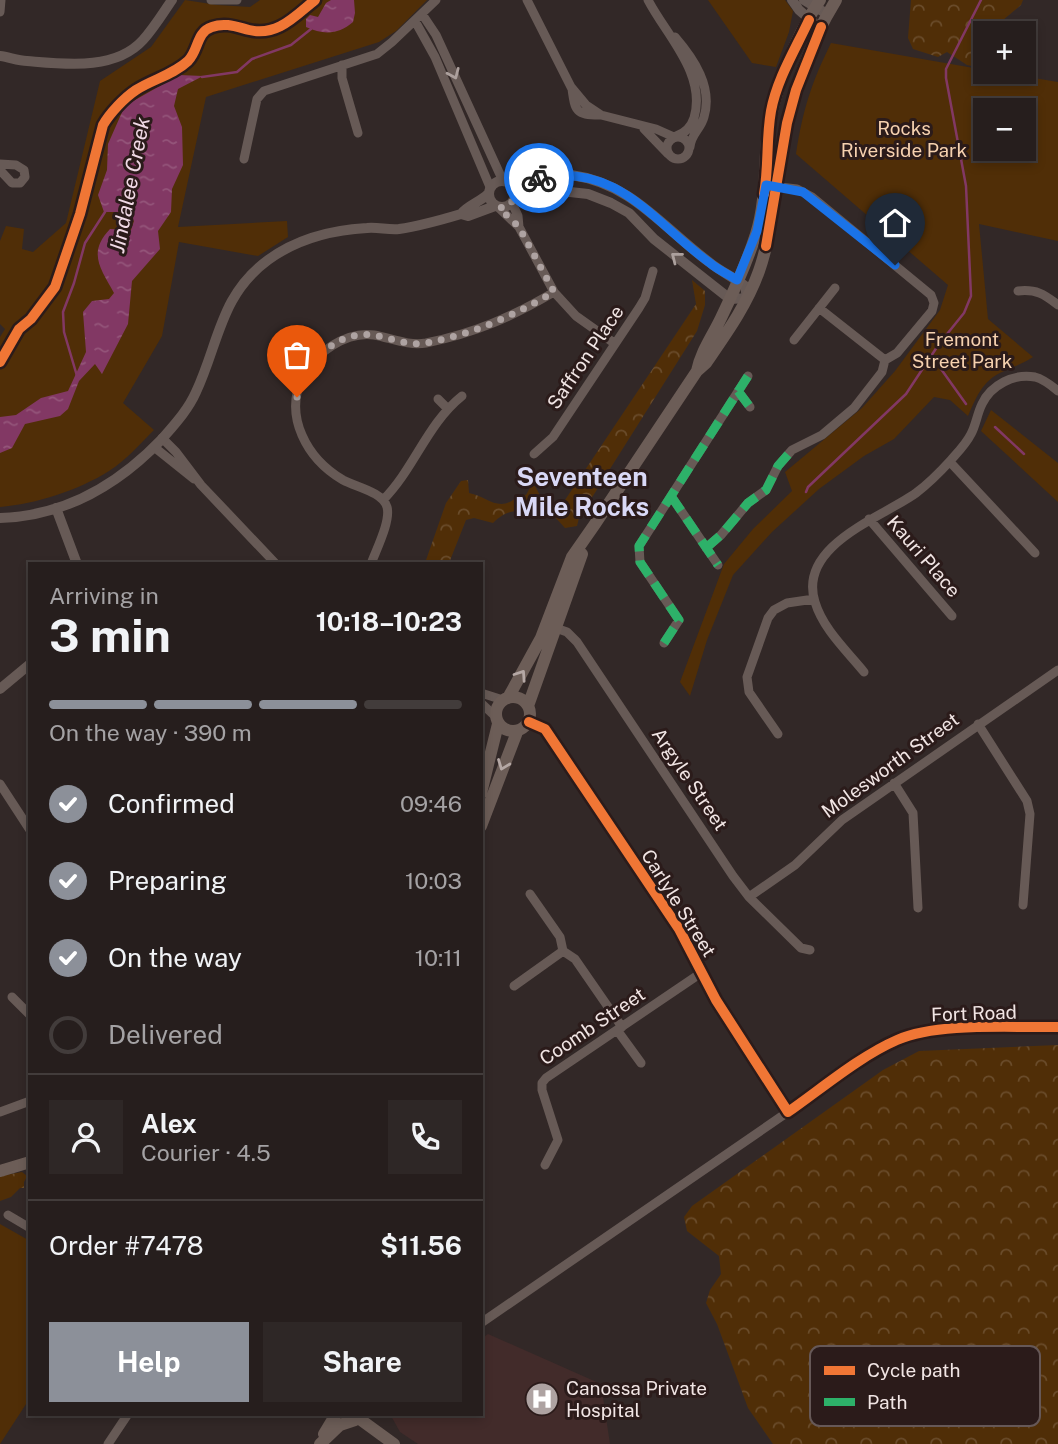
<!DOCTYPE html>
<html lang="en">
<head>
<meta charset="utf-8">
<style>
	:root { --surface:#261e1d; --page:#2e2726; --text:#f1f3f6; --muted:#a4a2a4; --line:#423c3b; --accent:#8c9099 }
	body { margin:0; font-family:"Public Sans",sans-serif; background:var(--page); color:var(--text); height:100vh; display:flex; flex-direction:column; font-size:26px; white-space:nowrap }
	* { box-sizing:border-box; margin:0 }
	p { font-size:23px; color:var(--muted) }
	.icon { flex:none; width:38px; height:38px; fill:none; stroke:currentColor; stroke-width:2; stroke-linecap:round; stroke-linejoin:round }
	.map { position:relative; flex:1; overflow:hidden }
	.sheet { position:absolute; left:28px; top:562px; width:455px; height:854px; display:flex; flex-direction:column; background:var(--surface); border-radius:0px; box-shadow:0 4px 10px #0003,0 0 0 2px var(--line) }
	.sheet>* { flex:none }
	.buttons { position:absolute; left:973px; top:21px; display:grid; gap:14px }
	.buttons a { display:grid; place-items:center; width:63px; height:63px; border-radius:0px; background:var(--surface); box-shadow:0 4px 10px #0003,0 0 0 2px var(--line); font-size:35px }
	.pin { position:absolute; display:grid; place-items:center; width:60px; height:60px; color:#fff; margin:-72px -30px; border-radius:50% 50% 50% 0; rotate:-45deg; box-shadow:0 0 7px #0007 }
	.pin .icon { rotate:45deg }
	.courier { position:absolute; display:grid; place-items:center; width:70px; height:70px; margin:-35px; border:5px solid #1a73e8; border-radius:50%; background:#fff; color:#222; box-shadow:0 2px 9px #0007 }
	.headline em { font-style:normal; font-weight:700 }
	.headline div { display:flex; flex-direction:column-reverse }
	.headline { display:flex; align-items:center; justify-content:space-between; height:119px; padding:0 21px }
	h1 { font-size:46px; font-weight:700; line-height:52px }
	.bar { display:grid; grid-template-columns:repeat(4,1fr); gap:10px 7px; align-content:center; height:84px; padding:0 21px }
	.bar i { height:9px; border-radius:5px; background:var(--line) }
	.bar .selected { background:var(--accent) }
	.bar p { grid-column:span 4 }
	.line { display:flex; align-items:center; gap:18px; padding:0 21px; border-top:2px solid var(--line) }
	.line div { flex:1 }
	.round { display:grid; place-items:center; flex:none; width:74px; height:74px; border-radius:0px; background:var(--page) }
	ol { padding:0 21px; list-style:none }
	li { display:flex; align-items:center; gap:21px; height:77px }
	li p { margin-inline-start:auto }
	li .icon { padding:7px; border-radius:50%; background:var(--accent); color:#fff; stroke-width:4 }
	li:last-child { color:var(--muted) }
	li i { width:38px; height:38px; border:4px solid var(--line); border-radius:50% }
	.primary-button { display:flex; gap:14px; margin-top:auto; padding:14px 21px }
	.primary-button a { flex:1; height:80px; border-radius:0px; background:var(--accent); color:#fff; font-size:28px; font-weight:700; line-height:80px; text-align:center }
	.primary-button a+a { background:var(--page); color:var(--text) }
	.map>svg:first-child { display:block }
	.built { fill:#422b2a }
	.forest { fill:url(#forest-crowns) }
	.park { fill:#502e07; fill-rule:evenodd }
	.water { fill:url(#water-ripples) }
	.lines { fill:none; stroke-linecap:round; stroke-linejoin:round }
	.stream { stroke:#823864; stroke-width:2.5 }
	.minor { stroke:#675a56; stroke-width:9 }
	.tertiary { stroke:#675a56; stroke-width:10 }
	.secondary { stroke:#6c5d57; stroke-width:12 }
	.quiet { stroke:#2db169; stroke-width:9; stroke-dasharray:18 9; stroke-linecap:butt }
	.cycleway-casing { stroke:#2b1b1a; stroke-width:15 }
	.cycleway { stroke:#f07635; stroke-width:10 }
	.oneway { stroke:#aca09d }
	.oneway2 { stroke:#b5a8a5 }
	.done { stroke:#aea3a2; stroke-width:7; stroke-dasharray:0 12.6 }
	.route { stroke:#1a73e8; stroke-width:9 }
	.labels { text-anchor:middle; stroke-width:6; stroke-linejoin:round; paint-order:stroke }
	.park-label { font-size:19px; fill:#f6d1af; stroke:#2b1b1a }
	.street-label { font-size:19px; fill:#f1e5e4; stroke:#2b1b1a }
	.poi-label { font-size:19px; fill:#f1e5e4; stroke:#2b1b1a; text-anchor:start }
	.water-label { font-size:21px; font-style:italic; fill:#f1dae6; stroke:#2b1b1a }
	.district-label { font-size:26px; font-weight:bold; fill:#d9d8f6; stroke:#2b1b1a }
	.key { fill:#2b1b1a; stroke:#665857; stroke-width:2 }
	.key-label { font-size:19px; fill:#f1e5e4 }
</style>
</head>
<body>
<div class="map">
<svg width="1058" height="1444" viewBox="0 0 1058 1444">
	<defs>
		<pattern id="forest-crowns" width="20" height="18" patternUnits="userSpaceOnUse" patternTransform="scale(1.75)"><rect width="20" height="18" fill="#502e07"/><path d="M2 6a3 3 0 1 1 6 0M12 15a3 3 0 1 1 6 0" fill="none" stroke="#6a4c2b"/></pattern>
		<pattern id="water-ripples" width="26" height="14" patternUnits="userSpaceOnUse" patternTransform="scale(1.75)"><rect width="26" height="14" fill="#823864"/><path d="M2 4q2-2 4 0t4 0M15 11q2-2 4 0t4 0" fill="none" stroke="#94557a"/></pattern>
	</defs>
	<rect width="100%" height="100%" fill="#322827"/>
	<path class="built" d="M488 1334 601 1384 610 1444H418L400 1432 390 1414H481V1339Z"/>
	<path class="forest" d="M911 0H1023L1021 5 1003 20 1004 33H985V69L967 65 947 52 938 57 913 49 908 38Z
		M692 280 705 291V305L697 331 579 518 577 526 565 528 555 517C529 517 517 500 493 523L474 518 466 520 449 563H425L446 503 461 481 468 480 469 493C489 497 500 515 520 494L526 495 531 486H535L543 501 554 506 563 503 696 304Z
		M1058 1045V1444H773L748 1408 717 1324 706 1303 710 1290 721 1274 719 1256 687 1231 684 1217 692 1206 883 1070 919 1051Z
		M22 1172 27 1176 24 1182V1188H20L11 1197 0 1201V1176Z"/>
	<path class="park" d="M185 0 217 5 250 7 260 0H427L396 31 379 42 206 97 178 227 287 221 288 237 258 256 179 242 162 336 123 403 154 430C140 444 126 460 109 471 79 490 36 504 0 507V337L5 329 0 324V241L6 226 24 229 22 249 33 252 66 223 100 81 151 47Z
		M708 0H785L793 11 789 32 776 67 752 63Z
		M831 43 985 70V72H998L1058 82V241L979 224 988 319 1033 357C1022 364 1013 367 1002 372 982 381 976 398 968 416L950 400 934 397 894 439 864 456 819 489 772 532 733 575 707 640 690 696 680 682 724 564 753 529 792 491 785 472 862 408 895 371 940 310 948 285 796 154C803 109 811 84 831 43ZM985 110H1024V149H985Z
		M991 410 1058 463V502L981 431Z
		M0 1224 30 1241V1398L0 1444Z"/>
	<path class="water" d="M331 0H354L355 13 353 22C338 35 323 35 306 27V19L310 15 318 17 326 3Z
		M179 75 203 76 178 89 174 106 182 127 183 165 172 189 171 212 158 231 160 249 132 281 128 324 102 374 95 364 79 381 68 409 60 416 25 424 12 448 0 453V417L16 415 41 398 68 391 86 352 83 312 92 301 109 299 114 293C101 269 87 253 110 229L131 230 134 221 126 212H104L98 195 107 170 108 144 123 110 128 104Z"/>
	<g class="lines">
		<path class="stream" d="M202 77 237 72 252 59 291 45 311 29
			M931 355 966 404
			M77 376 64 332 63 312 74 283 85 243 105 212
			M995 427 1024 454
			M806 492 808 487 906 394 939 344 964 313 971 296 966 186 946 78V69L981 0"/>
		<path class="minor" d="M211 0H237
			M527 0 571 87 586 105 601 115 656 129 674 137
			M648 0C666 35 707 74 694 118 691 127 686 133 676 136
			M0 12 1 0
			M422 14 436 35 503 181
			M415 21 435 57 490 187
			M675 37C694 59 713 87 704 117 701 129 691 134 690 147
			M342 65V78L358 133
			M572 89C575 111 576 115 599 115
			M644 129 668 154
			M667 148a11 11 0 1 1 22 0a11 11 0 1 1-22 0Z
			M244 159 257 99 264 91 377 54 392 42 436 0
			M0 164 16 165 24 170 25 177 20 183H12L0 170
			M512 203 518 216 519 227 554 292 576 316 614 343
			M499 208 519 227
			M1018 291C1036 289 1044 294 1058 305
			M819 308 885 360
			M794 340 835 288
			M738 391 750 407
			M438 399 447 408
			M162 438 176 452 201 485 276 564
			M154 447 194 479
			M534 454 553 437 639 308 645 298 653 271
			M950 462 1035 553
			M671 496 718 565
			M383 500C414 469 427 424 462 396
			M869 519 952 616
			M706 548 721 535 748 503 766 490 778 466 792 450 822 435 854 408 882 372 885 360 897 353 932 311 934 303 931 295 812 197 797 189 771 186
			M371 564C376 550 391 521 387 507 383 492 356 487 343 480 307 459 283 416 303 376 315 353 346 331 374 335 391 338 408 346 426 343 475 333 512 317 554 292
			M550 626 567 632 577 642 733 876 749 897 801 948 810 950
			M664 643 679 620 640 562 639 546 748 376
			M864 672C847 651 823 629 815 602 797 545 883 517 916 493 928 484 941 471 951 460 958 452 966 444 971 434 976 425 977 414 982 404 991 385 1014 373 1035 377 1043 379 1052 386 1058 391
			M481 693 503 700
			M481 703 496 717
			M529 722 545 729 679 929 716 1000 788 1112
			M978 724 1027 801 1030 814 1023 905
			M778 734 749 692 747 677 768 618 774 610 787 603 814 599
			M894 783 913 813 918 908
			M0 784 30 830
			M530 894 560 937 563 951 575 959 622 1027
			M749 897 795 865 842 820 1058 670
			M514 986 563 951
			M12 997 30 1015
			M617 1030 641 1063
			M0 1112 30 1101
			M545 1165 558 1140 542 1090V1083L546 1078 701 973
			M8 1215 30 1228
			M481 1323 881 1048C935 1021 999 1029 1058 1027
			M108 1444 128 1414"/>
		<path class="tertiary" d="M792 0 799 10 814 23
			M804 0 827 14
			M0 56C9 57 18 61 27 61 64 64 115 71 143 40 154 28 163 13 172 0
			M489 194a13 13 0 1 1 26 0a13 13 0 1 1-26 0Z
			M507 182C528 180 550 173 571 175 632 183 663 228 709 262 720 271 733 277 745 286L747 298 730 299 654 239 629 213 611 203 588 194 543 189 514 199
			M461 214C468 205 480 202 488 194
			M56 508 77 564
			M0 518C66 516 118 485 162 439 175 424 188 410 196 392 219 343 220 295 268 260 298 238 331 230 367 228 378 227 388 230 399 229 420 226 441 220 461 214L468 216 495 206
			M0 689 30 664"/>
		<path class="secondary" d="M697 371C701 351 713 335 721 318 734 291 747 262 756 234 766 202 764 171 767 139 773 92 794 39 820 0
			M496 714a17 17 0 1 1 34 0a17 17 0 1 1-34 0Z
			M508 698 541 638 572 557 595 524 697 371 706 363C726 334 747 305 759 271 772 234 774 194 781 155 790 101 807 47 836 0
			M528 706 582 554
			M481 793 498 724
			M481 826 517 732
			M0 1171 30 1162
			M361 1420 394 1444
			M324 1434 336 1414
			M320 1444 340 1425 355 1420"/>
		<path class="quiet" d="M738 391 750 407
			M671 496 718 565
			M706 548 721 535 748 503 766 490 778 466 792 450
			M664 643 679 620 640 562 639 546 748 376"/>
		<defs>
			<path id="cycleway" d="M764 194C769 166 766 139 771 111 777 79 795 50 809 20
				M766 246 787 123 796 90 821 27
				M0 362 19 329 31 319 55 287 80 214 103 125C110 113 124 98 136 90 153 79 173 75 188 61 199 50 196 32 212 27 225 22 237 27 249 30 278 37 296 15 315 0
				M529 722 545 729 679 929 716 1000 788 1112C821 1089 860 1056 897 1040 938 1022 1012 1028 1058 1027"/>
		</defs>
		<use href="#cycleway" class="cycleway-casing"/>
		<use href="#cycleway" class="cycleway"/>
	</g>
	<defs><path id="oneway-chevron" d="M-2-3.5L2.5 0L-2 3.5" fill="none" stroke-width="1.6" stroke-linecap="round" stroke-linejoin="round" transform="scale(1.75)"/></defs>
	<g class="oneway">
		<use href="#oneway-chevron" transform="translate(454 74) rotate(66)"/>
		<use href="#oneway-chevron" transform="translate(676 257) rotate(-142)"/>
	</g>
	<g class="oneway2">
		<use href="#oneway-chevron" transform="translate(521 675) rotate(-56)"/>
		<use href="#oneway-chevron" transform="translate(503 765) rotate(111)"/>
	</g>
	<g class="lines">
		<path class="done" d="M297 397C304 364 336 330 373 335 391 338 408 346 426 343 473 334 513 316 554 292L519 227 499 208 508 206 514 199 513 187 507 182 539 178"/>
		<path class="route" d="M539 178C618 162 654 223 710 263 718 270 728 274 737 280L757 231 766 185 803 192 895 265"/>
	</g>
	<defs>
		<symbol id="hospital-disc" viewBox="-11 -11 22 22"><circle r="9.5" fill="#aea3a2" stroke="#2b1b1a"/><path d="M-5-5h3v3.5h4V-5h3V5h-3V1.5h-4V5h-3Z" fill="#fff"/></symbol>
	</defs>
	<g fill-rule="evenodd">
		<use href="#hospital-disc" x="523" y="1380" width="38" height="38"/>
	</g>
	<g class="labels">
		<g class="park-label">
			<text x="904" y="135">Rocks<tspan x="904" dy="22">Riverside Park</tspan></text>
			<text x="962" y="346">Fremont<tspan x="962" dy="22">Street Park</tspan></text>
		</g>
		<g class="street-label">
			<text transform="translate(585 357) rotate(-56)" y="7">Saffron Place</text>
			<text transform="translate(924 556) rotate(49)" y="7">Kauri Place</text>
			<text transform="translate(890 765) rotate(-36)" y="7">Molesworth Street</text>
			<text transform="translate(690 779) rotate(56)" y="7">Argyle Street</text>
			<text transform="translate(679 903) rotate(58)" y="7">Carlyle Street</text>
			<text transform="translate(974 1013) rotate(-2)" y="7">Fort Road</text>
			<text transform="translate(592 1026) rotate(-34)" y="7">Coomb Street</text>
		</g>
		<g class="poi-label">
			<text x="566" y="1395">Canossa Private<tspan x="566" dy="22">Hospital</tspan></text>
		</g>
		<g class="water-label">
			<text transform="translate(130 185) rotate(-79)" y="7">Jindalee Creek</text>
		</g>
		<g class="district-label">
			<text x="582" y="486">Seventeen<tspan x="582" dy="30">Mile Rocks</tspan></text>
		</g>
	</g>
	<rect x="810" y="1346" width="230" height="80" rx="10" class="key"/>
	<rect x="824" y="1366" width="31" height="9" fill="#f07635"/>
	<rect x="824" y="1398" width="31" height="8" fill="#2db169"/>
	<g class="key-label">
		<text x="867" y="1377">Cycle path</text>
		<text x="867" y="1409">Path</text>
	</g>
</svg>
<div class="buttons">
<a>+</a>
<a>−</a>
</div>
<div class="pin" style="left:297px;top:397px;background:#ea580c"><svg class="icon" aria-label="bag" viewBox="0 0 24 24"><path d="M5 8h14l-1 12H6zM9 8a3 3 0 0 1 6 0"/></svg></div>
<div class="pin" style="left:895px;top:265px;background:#1f2937"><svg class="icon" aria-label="home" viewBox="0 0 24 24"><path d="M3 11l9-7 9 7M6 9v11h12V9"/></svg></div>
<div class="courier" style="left:539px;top:178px"><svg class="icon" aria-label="bike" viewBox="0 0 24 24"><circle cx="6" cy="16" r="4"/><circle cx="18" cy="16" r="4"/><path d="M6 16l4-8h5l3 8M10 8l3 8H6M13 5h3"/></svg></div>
<section class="sheet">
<div class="headline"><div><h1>3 min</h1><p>Arriving in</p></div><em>10:18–10:23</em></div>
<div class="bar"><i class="selected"></i><i class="selected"></i><i class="selected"></i><i></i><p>On the way · 390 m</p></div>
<ol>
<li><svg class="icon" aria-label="check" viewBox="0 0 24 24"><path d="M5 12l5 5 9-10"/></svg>Confirmed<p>09:46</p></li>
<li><svg class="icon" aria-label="check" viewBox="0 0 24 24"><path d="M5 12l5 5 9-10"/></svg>Preparing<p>10:03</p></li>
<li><svg class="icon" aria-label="check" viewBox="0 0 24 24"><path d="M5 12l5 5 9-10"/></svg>On the way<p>10:11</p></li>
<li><i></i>Delivered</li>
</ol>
<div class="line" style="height:126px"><a class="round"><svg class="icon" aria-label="person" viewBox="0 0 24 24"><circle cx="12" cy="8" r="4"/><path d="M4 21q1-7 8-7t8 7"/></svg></a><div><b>Alex</b><p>Courier · 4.5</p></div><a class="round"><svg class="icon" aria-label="phone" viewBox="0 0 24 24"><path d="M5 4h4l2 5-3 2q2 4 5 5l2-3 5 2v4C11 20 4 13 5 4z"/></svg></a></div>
<div class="line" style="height:91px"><div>Order #7478</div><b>$11.56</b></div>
<div class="primary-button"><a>Help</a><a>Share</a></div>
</section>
</div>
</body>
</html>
